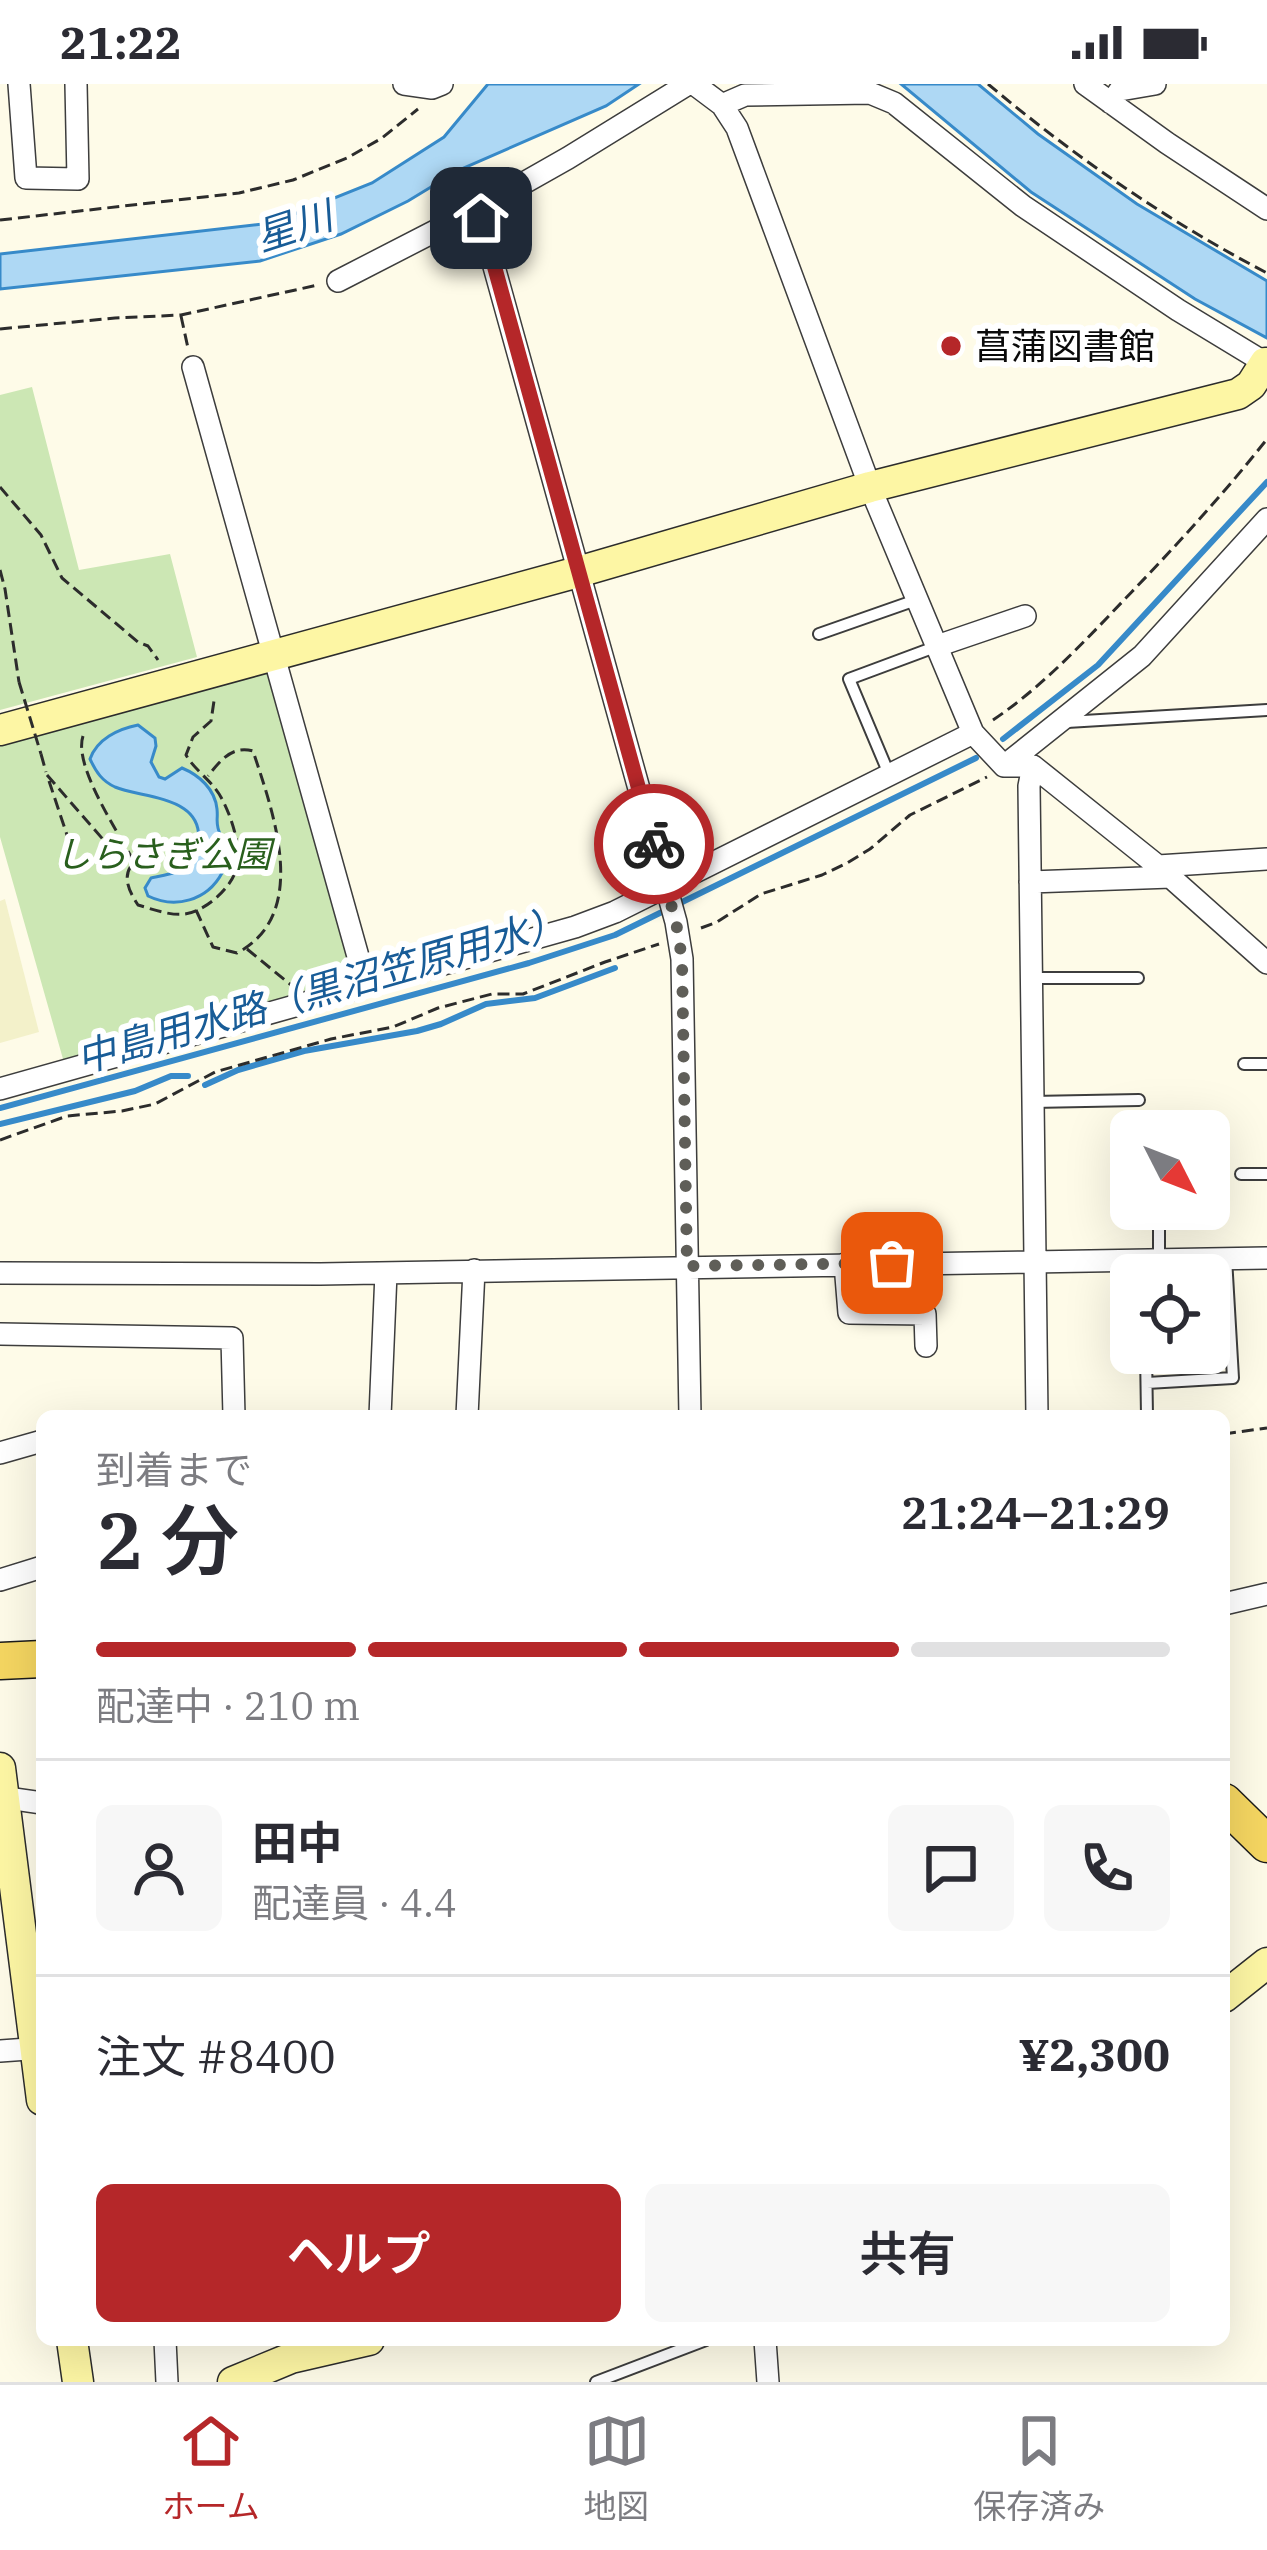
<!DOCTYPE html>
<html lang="ja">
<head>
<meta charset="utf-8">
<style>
	:root { --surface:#fff; --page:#f7f7f7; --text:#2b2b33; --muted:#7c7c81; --line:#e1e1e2; --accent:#b52729 }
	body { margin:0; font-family:"IBM Plex Serif","Noto Sans JP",serif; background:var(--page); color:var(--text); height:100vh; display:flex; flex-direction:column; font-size:45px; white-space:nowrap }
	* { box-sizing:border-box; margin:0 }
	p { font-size:39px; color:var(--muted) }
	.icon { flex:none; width:66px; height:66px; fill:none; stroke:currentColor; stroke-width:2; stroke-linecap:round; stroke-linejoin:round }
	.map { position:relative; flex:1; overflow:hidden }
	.side { position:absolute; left:36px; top:1326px; width:1194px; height:936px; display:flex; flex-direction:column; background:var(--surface); border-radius:18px; box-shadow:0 12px 48px #0002 }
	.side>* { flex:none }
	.needle { width:78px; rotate:132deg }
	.buttons { position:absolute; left:1110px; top:1026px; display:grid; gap:24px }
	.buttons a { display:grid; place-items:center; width:120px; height:120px; border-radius:18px; background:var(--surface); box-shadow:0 12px 48px #0002; font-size:60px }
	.pin { position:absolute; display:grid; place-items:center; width:102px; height:102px; color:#fff; margin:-51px; border-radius:24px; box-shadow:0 6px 18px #0006 }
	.courier { position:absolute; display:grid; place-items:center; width:120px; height:120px; margin:-60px; border:9px solid #b52729; border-radius:50%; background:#fff; color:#222; box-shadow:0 3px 15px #0007 }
	.summary em { font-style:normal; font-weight:600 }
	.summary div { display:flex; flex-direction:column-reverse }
	.summary { display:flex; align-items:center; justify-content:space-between; height:204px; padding:0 60px }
	h1 { font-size:78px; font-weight:600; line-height:90px }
	.bar { display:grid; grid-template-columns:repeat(4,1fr); gap:18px 12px; align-content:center; height:144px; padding:0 60px }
	.bar i { height:15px; border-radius:9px; background:var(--line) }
	.bar .on { background:var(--accent) }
	.bar p { grid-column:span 4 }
	.line { display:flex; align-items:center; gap:30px; padding:0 60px; border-top:3px solid var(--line) }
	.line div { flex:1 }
	.round { display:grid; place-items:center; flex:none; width:126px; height:126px; border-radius:18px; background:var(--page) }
	.primary-button { display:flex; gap:24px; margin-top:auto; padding:24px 60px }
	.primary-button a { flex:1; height:138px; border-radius:18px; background:var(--accent); color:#fff; font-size:48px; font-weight:600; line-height:138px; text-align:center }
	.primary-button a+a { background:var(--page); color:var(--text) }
	.status { display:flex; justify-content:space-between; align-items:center; height:84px; padding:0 60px; background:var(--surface); direction:ltr }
	.status svg { height:33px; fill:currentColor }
	.tab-bar { display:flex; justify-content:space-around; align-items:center; height:168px; border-top:3px solid var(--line); background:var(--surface); font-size:33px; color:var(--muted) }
	.tab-bar a { display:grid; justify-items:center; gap:6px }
	.tab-bar .on { color:var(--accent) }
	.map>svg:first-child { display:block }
	.farmland { fill:#f3f1ca }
	.green { fill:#cce7b4 }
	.water { fill:#aed8f4; stroke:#378ac9; stroke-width:3 }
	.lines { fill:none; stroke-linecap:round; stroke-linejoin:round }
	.stream { stroke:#378ac9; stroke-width:6 }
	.lane-casing { stroke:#3d3d3d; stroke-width:14 }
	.street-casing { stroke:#3d3d3d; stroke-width:24 }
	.secondary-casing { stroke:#2c2c2c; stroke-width:33 }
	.primary-casing { stroke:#1b1b1b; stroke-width:39 }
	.path { stroke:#2c2c2c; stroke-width:3; stroke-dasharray:12 6; stroke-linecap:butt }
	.lane { stroke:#fff; stroke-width:10 }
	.street { stroke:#fff; stroke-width:21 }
	.secondary { stroke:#fdf6a4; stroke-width:30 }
	.primary { stroke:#f5d661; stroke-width:36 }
	.path-bridge { stroke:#2c2c2c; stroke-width:3; stroke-dasharray:12 6; stroke-linecap:butt }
	.done { stroke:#5f5e58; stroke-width:12; stroke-dasharray:0 21.6 }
	.route { stroke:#b52729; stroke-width:15 }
	.poi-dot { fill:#b52729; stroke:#fff; stroke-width:4.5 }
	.labels { text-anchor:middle; stroke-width:12; stroke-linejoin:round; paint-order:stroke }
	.poi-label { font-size:36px; fill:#0a0a0a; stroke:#fff; text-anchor:start }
	.park-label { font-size:36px; font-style:italic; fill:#295f1d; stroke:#fff }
	.water-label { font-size:39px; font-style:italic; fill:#185c97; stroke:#fff }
</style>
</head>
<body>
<div class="status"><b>21:22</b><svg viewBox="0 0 49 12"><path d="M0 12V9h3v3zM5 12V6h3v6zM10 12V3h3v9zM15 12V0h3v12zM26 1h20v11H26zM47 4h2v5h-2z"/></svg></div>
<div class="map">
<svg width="1267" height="2298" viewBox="0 0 1267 2298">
	<rect width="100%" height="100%" fill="#fefbe8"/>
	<path class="farmland" d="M5 815 39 948 0 959V817Z"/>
	<path class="green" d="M32 303 79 486 170 470 197 573 0 626V311Z
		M272 587 355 891 350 897 67 978 63 975 0 753V657Z"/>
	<path class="water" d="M488 0H639L606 22 459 86 408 117 341 150 260 177 0 205V170L272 139 372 99 444 53Z
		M901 0H978L1038 50 1137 120 1267 197V254L1195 215 1031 108Z
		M138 641 155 654 156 662 151 678 159 693 165 695 182 684C199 691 215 705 217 725 218 735 216 735 218 744 220 753 227 762 228 771 228 779 225 782 222 789 207 817 175 825 148 812L145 804 151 794C171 790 191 788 197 765 210 711 143 715 115 703 102 697 96 688 90 675 97 655 118 645 138 641Z"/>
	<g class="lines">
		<path class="stream" d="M1003 655 1098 581 1267 398
			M205 1001 238 986 304 967 417 947 441 940 486 920 535 914 615 884
			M0 1024 529 879 615 851 976 674
			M0 1040 135 1007 171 992H188"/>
		<defs>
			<path id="lane" d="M819 550 916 516
				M1067 638 1267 626
				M889 690 849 595 935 563
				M1031 894H1138
				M1244 980H1267
				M1032 1018 1139 1016
				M1241 1090H1267
				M1159 1125V1175
				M1146 1269 1147 1332
				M1147 1299 1233 1294 1226 1174
				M596 2298 706 2256"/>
			<path id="street" d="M19 0 26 94 78 95 76 0
				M404 0 432 4 442 0
				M694 0 722 21 737 44 870 403 973 649 1004 682H1033L1158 782 1267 879
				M1085 0 1167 59 1267 125
				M1111 19 1120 6 1155 0
				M722 21 745 11 870 9 894 19 1023 122 1178 226 1267 280
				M478 125 676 838 682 875 690 1332
				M338 197 478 125 568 74 688 0
				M193 283 366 901
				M937 562 1025 532
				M1004 682 1142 572 1267 435
				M1033 682 1029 702 1037 1332
				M1158 782 1267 775
				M1030 798 1171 793
				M0 1005 575 843 615 828 973 649
				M845 1180 849 1229 925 1230 926 1262
				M0 1189 320 1190 1267 1174
				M0 1250 232 1254 234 1332
				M380 1332 386 1189
				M467 1332 474 1186
				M0 1369 42 1357
				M0 1496 42 1483
				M1224 1520 1267 1510
				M0 1713 42 1719
				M0 1967 42 1964
				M165 2256 167 2298
				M765 2256 768 2298"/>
			<path id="secondary" d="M0 646 578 488 870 403 1238 310 1251 301 1265 279
				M0 1684 42 2016
				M1224 1913 1267 1879
				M72 2256 78 2298
				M233 2298 291 2274 369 2256"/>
			<path id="primary" d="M0 1577 42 1575
				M1224 1718 1267 1760"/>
		</defs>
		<use href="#lane" class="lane-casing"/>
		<use href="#street" class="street-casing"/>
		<use href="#secondary" class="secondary-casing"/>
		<use href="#primary" class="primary-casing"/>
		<path class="path" d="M988 0C1074 72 1167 137 1267 189
			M0 136 239 109 293 96 347 74 382 54 418 25
			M181 232 188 264
			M0 245 115 234 181 231 318 201
			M0 403 41 451 62 494 138 558 148 562 158 576
			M0 486 5 505 19 598
			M993 636C1042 603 1083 559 1124 516 1174 464 1223 411 1267 355
			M83 652C73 682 119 749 134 778 121 792 129 807 138 821 152 825 170 832 185 830 207 827 235 801 238 779 240 759 231 732 222 715 213 697 195 687 186 671L193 653 211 637 214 617
			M41 670 46 688
			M47 691 127 783
			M49 697 73 769
			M196 826 213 863 237 869C311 830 273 728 253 667 232 661 220 677 208 692
			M701 844 717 838 761 810 822 791 847 779 870 765 910 731 987 693
			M247 865 291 901
			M0 1056 67 1032 122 1027 155 1020 215 988 331 955 393 943 438 924 492 910H523L605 878 659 860
			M1224 1350 1267 1344"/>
		<use href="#lane" class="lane"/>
		<use href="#street" class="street"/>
		<use href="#secondary" class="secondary"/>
		<use href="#primary" class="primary"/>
		<path class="path-bridge" d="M19 598 41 670"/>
	</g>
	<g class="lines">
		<path class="done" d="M654 760 676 838 682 875 687 1182 892 1179"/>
		<path class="route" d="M481 134 654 760"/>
	</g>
	<circle class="poi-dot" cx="951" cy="262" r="12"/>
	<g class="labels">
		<g class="poi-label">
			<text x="975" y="275">菖蒲図書館</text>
		</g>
		<g class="park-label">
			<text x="163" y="783">しらさぎ公園</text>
		</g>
		<g class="water-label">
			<text transform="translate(294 142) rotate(-18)" y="14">星川</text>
			<text transform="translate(321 906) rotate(-16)" y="14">中島用水路（黒沼笠原用水）</text>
		</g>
	</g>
</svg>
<div class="buttons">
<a><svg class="needle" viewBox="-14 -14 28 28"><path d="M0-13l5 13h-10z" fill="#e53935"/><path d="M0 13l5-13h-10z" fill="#7c7c81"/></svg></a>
<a><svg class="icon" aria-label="locate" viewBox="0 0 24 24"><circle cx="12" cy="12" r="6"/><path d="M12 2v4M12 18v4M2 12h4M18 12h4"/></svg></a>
</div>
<div class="pin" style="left:892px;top:1179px;background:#ea580c"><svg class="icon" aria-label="bag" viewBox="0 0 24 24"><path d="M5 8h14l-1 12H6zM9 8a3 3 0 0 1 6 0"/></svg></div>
<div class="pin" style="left:481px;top:134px;background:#1f2937"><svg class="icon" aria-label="home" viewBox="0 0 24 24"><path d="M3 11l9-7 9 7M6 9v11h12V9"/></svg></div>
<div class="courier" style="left:654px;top:760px"><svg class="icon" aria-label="bike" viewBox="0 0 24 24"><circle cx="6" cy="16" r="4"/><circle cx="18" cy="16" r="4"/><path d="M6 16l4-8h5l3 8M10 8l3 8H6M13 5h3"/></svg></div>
<section class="side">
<div class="summary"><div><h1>2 分</h1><p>到着まで</p></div><em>21:24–21:29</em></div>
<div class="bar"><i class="on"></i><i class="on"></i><i class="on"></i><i></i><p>配達中 · 210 m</p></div>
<div class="line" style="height:216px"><a class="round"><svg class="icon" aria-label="person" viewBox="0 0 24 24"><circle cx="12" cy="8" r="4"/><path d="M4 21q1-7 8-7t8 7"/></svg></a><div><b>田中</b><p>配達員 · 4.4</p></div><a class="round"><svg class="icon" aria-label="chat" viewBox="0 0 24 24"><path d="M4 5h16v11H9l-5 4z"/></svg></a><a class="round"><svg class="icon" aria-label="phone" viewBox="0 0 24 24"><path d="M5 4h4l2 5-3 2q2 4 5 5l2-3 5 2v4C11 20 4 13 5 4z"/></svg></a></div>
<div class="line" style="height:156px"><div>注文 #8400</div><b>¥2,300</b></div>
<div class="primary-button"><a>ヘルプ</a><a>共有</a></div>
</section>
</div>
<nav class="tab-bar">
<a class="on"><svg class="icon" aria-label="home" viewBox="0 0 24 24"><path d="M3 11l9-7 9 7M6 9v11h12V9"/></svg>ホーム</a>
<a><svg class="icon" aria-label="map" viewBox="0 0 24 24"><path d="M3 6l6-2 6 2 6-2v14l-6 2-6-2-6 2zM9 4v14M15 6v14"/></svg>地図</a>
<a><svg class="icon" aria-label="saved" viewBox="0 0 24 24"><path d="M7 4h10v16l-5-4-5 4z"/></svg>保存済み</a>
</nav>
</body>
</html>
